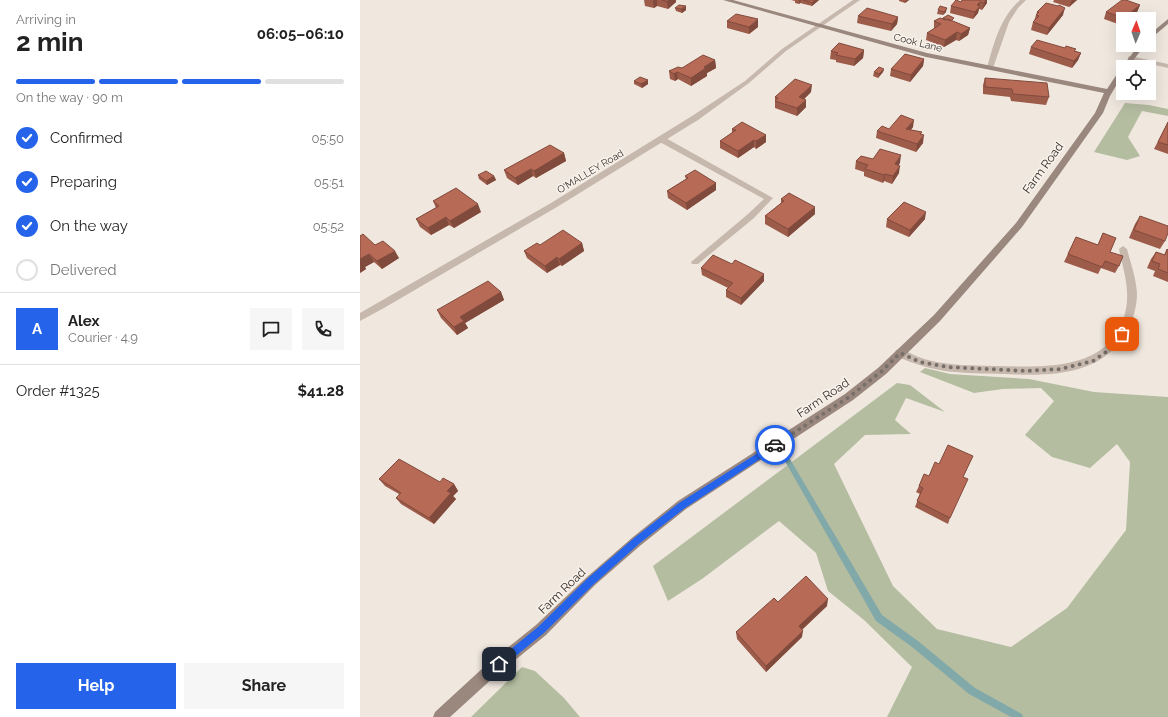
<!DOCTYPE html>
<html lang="en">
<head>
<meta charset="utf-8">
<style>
	:root { --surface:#fff; --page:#f6f6f6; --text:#222; --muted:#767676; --line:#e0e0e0; --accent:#2563eb }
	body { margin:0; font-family:Raleway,sans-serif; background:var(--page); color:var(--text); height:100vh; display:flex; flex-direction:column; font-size:15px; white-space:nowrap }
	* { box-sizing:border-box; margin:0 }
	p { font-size:13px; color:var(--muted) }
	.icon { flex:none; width:22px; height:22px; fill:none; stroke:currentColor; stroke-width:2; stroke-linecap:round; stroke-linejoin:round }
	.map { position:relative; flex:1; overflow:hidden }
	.details { display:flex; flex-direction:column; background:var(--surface); width:360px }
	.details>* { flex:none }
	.needle { width:26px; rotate:2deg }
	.tools { position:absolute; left:756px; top:12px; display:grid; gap:8px }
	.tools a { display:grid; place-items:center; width:40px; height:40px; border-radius:0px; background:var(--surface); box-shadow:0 4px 16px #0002; font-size:20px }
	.pin { position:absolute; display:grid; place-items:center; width:34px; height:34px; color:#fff; margin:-17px; border-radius:8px; box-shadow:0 2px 6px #0006 }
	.courier { position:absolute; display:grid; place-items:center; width:40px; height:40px; margin:-20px; border:3px solid #2563eb; border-radius:50%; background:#fff; color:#222; box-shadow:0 1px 5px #0007 }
	.overview em { font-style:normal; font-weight:700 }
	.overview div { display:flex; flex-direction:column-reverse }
	.overview { display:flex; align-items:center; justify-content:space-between; height:68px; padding:0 16px }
	h1 { font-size:26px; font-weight:700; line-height:30px }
	.bar { display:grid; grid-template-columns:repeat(4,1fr); gap:6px 4px; align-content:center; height:48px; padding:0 16px }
	.bar i { height:5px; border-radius:3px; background:var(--line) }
	.bar .on { background:var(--accent) }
	.bar p { grid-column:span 4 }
	.line { display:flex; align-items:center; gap:10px; padding:0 16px; border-top:1px solid var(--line) }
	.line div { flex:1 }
	.round { display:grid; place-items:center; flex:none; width:42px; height:42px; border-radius:0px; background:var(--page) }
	ol { padding:0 16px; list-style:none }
	li { display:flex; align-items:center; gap:12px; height:44px }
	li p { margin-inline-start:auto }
	li .icon { padding:4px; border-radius:50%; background:var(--accent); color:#fff; stroke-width:4 }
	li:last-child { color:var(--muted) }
	li i { width:22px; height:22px; border:2px solid var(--line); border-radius:50% }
	.action { display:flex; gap:8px; margin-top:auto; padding:8px 16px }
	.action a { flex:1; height:46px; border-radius:0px; background:var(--accent); color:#fff; font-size:16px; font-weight:700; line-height:46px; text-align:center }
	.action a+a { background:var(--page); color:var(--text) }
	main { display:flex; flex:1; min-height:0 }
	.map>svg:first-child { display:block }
	.green { fill:#b5bda1 }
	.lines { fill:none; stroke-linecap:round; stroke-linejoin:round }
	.stream { fill:#82a9a9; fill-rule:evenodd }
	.lane { fill:#c7b8ad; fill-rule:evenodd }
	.street { fill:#c7b8ad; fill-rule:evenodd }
	.secondary { fill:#9a877e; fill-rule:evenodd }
	.wall { fill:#9d5b4a }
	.shaded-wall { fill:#804a3c }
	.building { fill:#b76a56; stroke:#804a3c }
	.route { fill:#2563eb }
	.done { stroke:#776f69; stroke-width:4; stroke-dasharray:0 7.2 }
	.labels { text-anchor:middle; stroke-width:3; stroke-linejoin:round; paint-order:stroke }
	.far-street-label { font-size:10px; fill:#362e2a; stroke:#f8f2eb }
	.street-label { font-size:12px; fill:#362e2a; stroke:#f8f2eb }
</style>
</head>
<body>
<main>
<section class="details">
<div class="overview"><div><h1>2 min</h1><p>Arriving in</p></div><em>06:05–06:10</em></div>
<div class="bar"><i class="on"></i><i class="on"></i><i class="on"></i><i></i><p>On the way · 90 m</p></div>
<ol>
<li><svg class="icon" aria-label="check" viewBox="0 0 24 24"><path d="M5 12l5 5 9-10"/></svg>Confirmed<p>05:50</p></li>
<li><svg class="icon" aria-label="check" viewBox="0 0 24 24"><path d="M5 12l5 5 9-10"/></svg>Preparing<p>05:51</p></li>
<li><svg class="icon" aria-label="check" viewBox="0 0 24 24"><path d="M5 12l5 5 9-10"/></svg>On the way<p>05:52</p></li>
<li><i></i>Delivered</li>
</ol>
<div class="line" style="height:72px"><b class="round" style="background:var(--accent);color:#fff">A</b><div><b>Alex</b><p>Courier · 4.9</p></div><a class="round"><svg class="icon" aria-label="chat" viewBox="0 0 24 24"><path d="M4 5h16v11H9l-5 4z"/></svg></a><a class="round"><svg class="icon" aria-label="phone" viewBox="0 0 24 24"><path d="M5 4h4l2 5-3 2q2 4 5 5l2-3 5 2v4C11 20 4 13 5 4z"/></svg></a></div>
<div class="line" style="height:52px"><div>Order #1325</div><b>$41.28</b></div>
<div class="action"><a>Help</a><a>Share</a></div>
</section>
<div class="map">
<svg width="808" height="717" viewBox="0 0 808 717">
	<rect width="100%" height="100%" fill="#f0e8df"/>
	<path class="green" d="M765 103 789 105 808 109V116L782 111 768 137 780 156 767 160 734 152Z
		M565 368 590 374 669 379 734 392 808 397V717H527L552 667 504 620 468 591 456 553 419 521 342 579 308 601 293 566 537 383 550 385 585 412 546 398 535 420 551 434 505 435 474 464 533 586 577 629 651 647 707 608 766 530 770 462 757 444 730 468 692 457 665 435 694 401 681 388 643 389 614 393 560 372Z
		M162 667 175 671 204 698 220 717H111Z"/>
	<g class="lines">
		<path class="stream" d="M428 458 430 459 522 615 558 641 615 688 662 714 663 717H651L609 694 552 647 516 621 426 463 425 461 426 459Z"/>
		<path class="lane" d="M298 137H304L413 198 394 218 338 264H332L331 262 388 214 404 199 298 141Z
			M763 246 767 249C771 264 776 278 777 293 777 307 773 320 767 331 742 377 689 376 643 374 601 373 576 374 536 356L535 353 536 350 540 349C550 352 558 358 568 360 590 366 613 365 635 366 685 367 753 372 766 309 770 288 763 269 759 249Z"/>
		<path class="street" d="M493 0H500L426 51 389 83 338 120 197 207 24 308 0 321V313L191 203 332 116 385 81 422 49Z
			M660 0H666L658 8 649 22 633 68 628 69 627 68C634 43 640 18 660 0Z
			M770 56 808 64V68L768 59V57Z"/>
		<path class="secondary" d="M363 0H373L567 53 747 89 761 68 779 45H785L768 67H763V74L750 96 743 113 662 227 580 321 526 374 493 400 326 509 281 545 235 585 186 635 134 677 90 717H73L75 712 124 667 176 625 227 577 273 537 318 501 485 394 518 368 574 315 656 223 735 113 744 93 566 57Z
			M808 19V24L789 40V35Z"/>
	</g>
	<path class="wall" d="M284 0H316V2L308 9 297 6 294 8 285 6Z
		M431 0H459L452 6 440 3 439 4 435 3V1Z
		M539 0H549L545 3 539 1Z
		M627 0V3L622 10 619 9 618 13 613 19 590 13 591 6 601 2Z
		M694 0H717L709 7 693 2Z
		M780 5 777 12 768 19H763L758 24 744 19 746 12Z
		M315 8 326 10 322 13 316 11Z
		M578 10 586 12 583 15 577 14Z
		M677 12 703 15 687 35 671 30 673 22 674 21Z
		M498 16 538 17 537 24 531 31 497 23Z
		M583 18 594 22 610 28 608 35 599 41 596 40 584 47 566 40 567 33 574 29V21Z
		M367 21 398 27 389 34 367 28Z
		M671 47 705 48 716 49 715 51 721 53 718 60 712 68 669 54Z
		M504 50 503 58 494 66 476 62V60L470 59 471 51Z
		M564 59 563 66 550 82 530 76 531 69Z
		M355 60 356 68 347 73V76L331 86 318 79 315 81 310 79 309 71Z
		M524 69 523 72 518 78 513 76 514 72Z
		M625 78 689 97 686 105 651 101 650 97 623 94V85Z
		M274 81 288 84 282 88 274 84Z
		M451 92 444 99 446 100V107L437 116 415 108V97Z
		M808 122V154L794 149Z
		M553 127 551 130 562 132 561 134 563 143 556 152 516 138 517 131 529 129Z
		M372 129 406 135V142L396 149 394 147 378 158 360 148V141L372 133Z
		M204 153 206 161 176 178 173 176 158 185 147 178 144 170Z
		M513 159 540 163 538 165 539 173 532 184 524 181 523 183 504 176V172L495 169 496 161Z
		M118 175 134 176 136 180 127 185 119 179Z
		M325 176 356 183V190L327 210 308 198 307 191 326 179Z
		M421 199 455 214 428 237 405 224V216L421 203Z
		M73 201 121 212 94 228 89 225 71 235 60 227 56 219 76 208Z
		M780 216 805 241 800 249 769 238 775 224Z
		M527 219H565L549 237 526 227Z
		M743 233 750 252 759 266 755 273 741 268 738 274 704 262 716 237 738 245Z
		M222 243 224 251 202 266 200 265 187 273 167 258 164 251 180 245Z
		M15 245 39 258 22 269 14 262 5 267 6 269 0 273Z
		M807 249 808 250V282L793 276 795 271 787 268 791 259 796 252 804 255Z
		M341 268 404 281 381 305 366 297V290L368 288 342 275Z
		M141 292 144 300 105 323 108 328 97 335 81 318 77 310Z
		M569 476 603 477 590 518 588 524 555 507 560 494 556 492 559 486Z
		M19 479 80 482 94 484 98 491 93 496 96 499 74 524 41 504 36 498 39 494 25 486Z
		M418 602 467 606 442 630V637L406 672 377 639 376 632Z"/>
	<path class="shaded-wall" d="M294 0H297V6L294 8 293 1Z
		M309 0H316V2L308 9 307 2Z
		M440 0H441L440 3 439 4V1Z
		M455 0H459L452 6V3Z
		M546 0H549L545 3Z
		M626 0H627V3L622 10 624 3Z
		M712 0H717L709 7Z
		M620 2 618 13 613 19 617 5Z
		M780 5 777 12 767 19 770 13Z
		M326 6V10L322 13 321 9Z
		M587 8 586 12 583 15 584 12Z
		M705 8 703 15 687 35 689 28Z
		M768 12 765 19H763V21L758 24 761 17Z
		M538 17 537 24 531 31 532 24Z
		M398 19V27L389 34V27Z
		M610 28 608 35 599 41 601 34Z
		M597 32 596 40 584 47 585 40Z
		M504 50 503 58 494 66 495 59Z
		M721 53 718 60 712 68 714 61Z
		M564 59 563 66 550 82 551 75Z
		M355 60 356 68 347 73V76L331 86V78L344 67Z
		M524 69 523 72 518 78 519 74Z
		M317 72 318 79 315 81 314 74Z
		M288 80V84L282 88 281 84Z
		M452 85 451 92 438 105 439 97Z
		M446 100V107L437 116V108Z
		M554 120 553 127 545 136 546 129Z
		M406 135V142L396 149V141Z
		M564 135 563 143 556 152 557 144Z
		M394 140V147L378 158V151Z
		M204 153 206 161 176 178 174 171Z
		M541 155 540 163 534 172 535 164Z
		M540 166 539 173 532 184 533 176Z
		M171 169 173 176 158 185 155 178Z
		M525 174 524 181 523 183 524 175Z
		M134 176 136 180 127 185 126 181Z
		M356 183V190L327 210 326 203Z
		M118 204 121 212 94 228 90 221Z
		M455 207V214L428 237V229Z
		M566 212 565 219 549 237 550 230Z
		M86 217 89 225 71 235 68 228Z
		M222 243 224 251 202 266 199 259Z
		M35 251 39 258 22 269 17 261Z
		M9 254 14 262 5 267 6 269 0 273V259Z
		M197 257 200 265 187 273 185 266Z
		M404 274V281L381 305V298Z
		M141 292 144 300 105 323 108 328 97 335 94 327 100 317Z
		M94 484 98 491 93 496 96 499 74 524 69 518 87 491Z
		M468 599 467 606 438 633 439 626Z
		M443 631 442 637 406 672V666Z"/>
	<path class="building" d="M302 0H309L307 2Z
		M443 0H455L452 3Z
		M596 0 601 2 602 0H626L624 3 620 2 617 5 620 6 615 12 591 6Z
		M762 0H766L780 5 770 13 768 12 761 17 746 12Z
		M686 3 698 6 699 5 705 8 689 28 673 22 679 16 676 15 679 12H677Z
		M319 5 326 6 321 9 315 8Z
		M580 6 587 8 584 12 578 10Z
		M507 8 538 17 532 24 498 16Z
		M376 14 398 19 389 27 367 21Z
		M588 15 594 18 591 21 583 18Z
		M580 18 586 20 588 19 610 28 601 34 597 32 585 40 567 33 581 24 574 21Z
		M677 40 705 48 706 46 716 49 714 51 721 53 714 61 671 47Z
		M479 43 504 50 495 59 476 55 478 53 471 51Z
		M545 54 564 59 551 75 531 69Z
		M343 55 355 60 344 67 346 68 331 78 317 72 314 74 309 71 318 67 322 68Z
		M519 67 524 69 519 74 514 72Z
		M280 77 288 80 281 84 274 81Z
		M625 78 687 83 689 97 653 94 652 89 625 87Z
		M435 79 452 85 439 97 446 100 437 108 415 101 418 98 415 97Z
		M541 115 554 120 546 129 562 132 560 134 564 135 557 144 517 131 522 126 529 129Z
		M382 122 406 135 396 141 394 140 378 151 360 141 376 130 372 129Z
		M808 122V145L798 142Z
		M190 145 204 153 174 171 171 169 155 178 144 170Z
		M520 149 541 155 535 164 540 166 533 176 525 174 524 175 505 169 508 165 496 161 501 156 513 159Z
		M335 170 356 183 326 203 307 191 328 178 325 176Z
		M126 171 134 176 126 181 118 175Z
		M96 188 118 204 90 221 86 217 68 228 56 219 79 206 73 201Z
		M429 193 455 207 428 229 405 216 424 201 421 199Z
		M544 202 566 212 550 230 527 219Z
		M780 216 808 226V233L805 241 774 230Z
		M203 230 222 243 199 259 197 257 185 266 164 251 177 243 180 245Z
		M743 233 756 238 750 252 763 256 759 266 745 261 742 267 708 254 716 237 738 245Z
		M3 234 15 245 23 241 35 251 17 261 9 254 0 259V236Z
		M807 249 808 250V273L798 269 800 264 792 261 796 252 805 255Z
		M353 255 372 264 375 260 404 274 381 298 366 290 373 283 341 268Z
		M128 281 141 292 100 317 104 321 94 327 77 310Z
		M588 445 613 456 603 477 608 479 590 518 557 501 563 488 559 486 564 474 569 476 575 462 579 464Z
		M39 459 80 482 83 478 94 484 87 491 91 493 69 518 36 498 41 493 19 479Z
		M446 576 468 599 439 626 443 631 406 666 376 632 414 598 418 602Z"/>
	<path class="route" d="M415 442 418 445 417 448 325 508 280 543 234 584 184 633 142 667 139 668 136 667 135 664 136 661 178 627 228 578 274 538 319 503Z"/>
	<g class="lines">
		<path class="done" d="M415 445 489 397 522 371 540 353 560 362 587 367 666 371 701 369 733 361 749 350 762 334"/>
	</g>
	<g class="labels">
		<g class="far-street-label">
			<text transform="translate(558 42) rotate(14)" y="4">Cook Lane</text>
			<text transform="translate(230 171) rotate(-31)" y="4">O'MALLEY Road</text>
		</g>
		<g class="street-label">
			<text transform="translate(683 168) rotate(-54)" y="4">Farm Road</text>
			<text transform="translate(463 398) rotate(-34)" y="4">Farm Road</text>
			<text transform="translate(202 591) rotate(-44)" y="4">Farm Road</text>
		</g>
	</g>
</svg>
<div class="tools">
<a><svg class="needle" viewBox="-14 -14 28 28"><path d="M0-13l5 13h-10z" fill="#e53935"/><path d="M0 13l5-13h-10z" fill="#767676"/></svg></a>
<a><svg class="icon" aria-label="locate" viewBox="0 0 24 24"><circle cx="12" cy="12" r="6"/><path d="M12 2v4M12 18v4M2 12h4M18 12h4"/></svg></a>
</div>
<div class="pin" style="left:762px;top:334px;background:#ea580c"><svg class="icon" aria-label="bag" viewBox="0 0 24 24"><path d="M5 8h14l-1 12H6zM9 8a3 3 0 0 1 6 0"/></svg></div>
<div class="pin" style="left:139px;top:664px;background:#1f2937"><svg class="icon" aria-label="home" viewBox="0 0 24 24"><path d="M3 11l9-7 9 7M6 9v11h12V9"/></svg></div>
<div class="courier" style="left:415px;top:445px"><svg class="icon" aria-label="car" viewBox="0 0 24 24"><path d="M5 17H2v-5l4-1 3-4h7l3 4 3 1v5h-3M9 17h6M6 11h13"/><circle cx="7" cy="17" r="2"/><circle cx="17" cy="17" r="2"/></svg></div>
</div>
</main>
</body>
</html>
